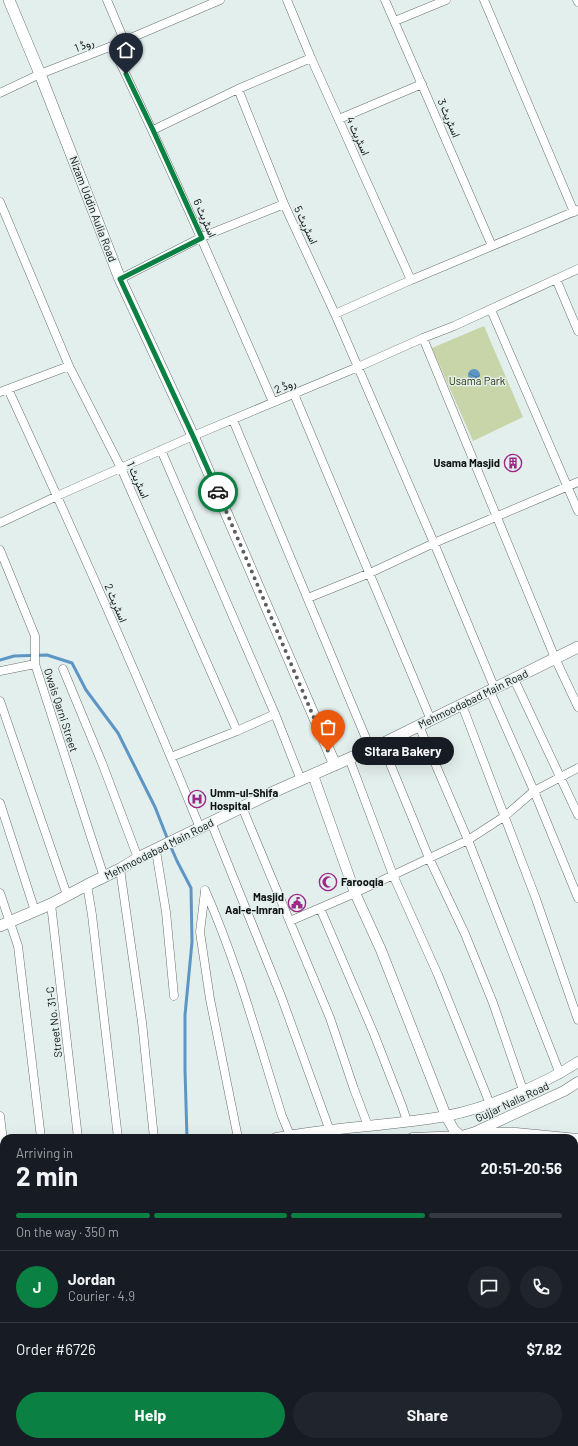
<!DOCTYPE html>
<html lang="en">
<head>
<meta charset="utf-8">
<style>
	:root { --surface:#171b24; --page:#20242c; --text:#f1f3f6; --muted:#9ea1a6; --line:#363941; --accent:#0b8043 }
	body { margin:0; font-family:Barlow,Vazirmatn,sans-serif; background:var(--page); color:var(--text); height:100vh; display:flex; flex-direction:column; font-size:15px; white-space:nowrap }
	* { box-sizing:border-box; margin:0 }
	p { font-size:13px; color:var(--muted) }
	.icon { flex:none; width:22px; height:22px; fill:none; stroke:currentColor; stroke-width:2; stroke-linecap:round; stroke-linejoin:round }
	.map { position:relative; flex:1; overflow:hidden }
	.details { position:absolute; left:0px; top:1134px; width:578px; height:312px; display:flex; flex-direction:column; background:var(--surface); border-radius:12px 12px 0 0; box-shadow:0 4px 16px #0002 }
	.details>* { flex:none }
	.pin { position:absolute; display:grid; place-items:center; width:34px; height:34px; color:#fff; margin:-41px -17px; border-radius:50% 50% 50% 0; rotate:-45deg; box-shadow:0 0 4px #0007 }
	.pin .icon { rotate:45deg }
	.courier { position:absolute; display:grid; place-items:center; width:40px; height:40px; margin:-20px; border:3px solid #0b8043; border-radius:50%; background:#fff; color:#222; box-shadow:0 1px 5px #0007 }
	.bubble { position:absolute; height:28px; border-radius:14px; background:var(--surface); box-shadow:0 4px 16px #0002; font-size:13px; font-weight:700; line-height:28px; text-align:center }
	.overview em { font-style:normal; font-weight:700 }
	.overview div { display:flex; flex-direction:column-reverse }
	.overview { display:flex; align-items:center; justify-content:space-between; height:68px; padding:0 16px }
	h1 { font-size:26px; font-weight:700; line-height:30px }
	.bar { display:grid; grid-template-columns:repeat(4,1fr); gap:6px 4px; align-content:center; height:48px; padding:0 16px }
	.bar i { height:5px; border-radius:3px; background:var(--line) }
	.bar .active { background:var(--accent) }
	.bar p { grid-column:span 4 }
	.line { display:flex; align-items:center; gap:10px; padding:0 16px; border-top:1px solid var(--line) }
	.line div { flex:1 }
	.round { display:grid; place-items:center; flex:none; width:42px; height:42px; border-radius:21px; background:var(--page) }
	.button { display:flex; gap:8px; margin-top:auto; padding:8px 16px }
	.button a { flex:1; height:46px; border-radius:24px; background:var(--accent); color:#fff; font-size:16px; font-weight:700; line-height:46px; text-align:center }
	.button a+a { background:var(--page); color:var(--text) }
	.map>svg:first-child { display:block }
	.park { fill:#c8d5a8 }
	.water { fill:url(#water-waves) }
	.lines { fill:none; stroke-linecap:round; stroke-linejoin:round }
	.stream { stroke:#5d96c5; stroke-width:3 }
	.minor-casing { stroke:#687270; stroke-width:9 }
	.tertiary-casing { stroke:#687270; stroke-width:11 }
	.secondary-casing { stroke:#687270; stroke-width:12 }
	.minor { stroke:#fff; stroke-width:8 }
	.tertiary { stroke:#fff; stroke-width:10 }
	.secondary { stroke:#fff; stroke-width:11 }
	.done { stroke:#595f5f; stroke-width:4; stroke-dasharray:0 7.2 }
	.route { stroke:#0b8043; stroke-width:5 }
	.labels { text-anchor:middle; stroke-width:3; stroke-linejoin:round; paint-order:stroke }
	.street-label { font-size:11px; fill:#0f1212; stroke:#e3efed }
	.park-label { font-size:11px; fill:#2a3401; stroke:#e3efed }
	.poi-label { font-size:11px; font-weight:bold; fill:#0f1212; stroke:#e3efed; text-anchor:end }
</style>
</head>
<body>
<div class="map">
<svg width="578" height="1446" viewBox="0 0 578 1446">
	<defs>
		<pattern id="water-waves" width="16" height="10" patternUnits="userSpaceOnUse"><rect width="16" height="10" fill="#5d96c5"/><path d="M0 5q4-4 8 0t8 0" fill="none" stroke="#4b799f"/></pattern>
	</defs>
	<rect width="100%" height="100%" fill="#e3efed"/>
	<path class="park" d="M484 326 523 417 473 441 432 348Z"/>
	<path class="water" d="M468 375a6 6 0 1 1 12 0a6 6 0 1 1-12 0Z"/>
	<g class="lines">
		<path class="stream" d="M0 660 14 656 47 655 72 663 86 690 118 733 155 807 168 840
			M170 845 177 861 191 888 192 942 185 1015V1070L187 1138"/>
		<defs>
			<path id="minor" d="M107 0 124 40
				M287 0 311 58 411 280
				M385 0 492 246
				M484 0 574 212
				M577 0 578 2
				M395 21 446 0
				M112 46C169 163 221 283 273 402
				M238 89 284 204 335 314 434 543 495 689
				M0 93 40 74 112 46 220 0
				M339 119 422 84
				M153 130 238 89 311 58
				M0 202 69 366 121 468 237 731
				M120 279 202 237 284 204
				M556 279 578 331
				M491 310 578 511
				M335 314 411 280 578 210
				M423 338 555 658 578 707
				M8 389C75 534 140 680 200 828
				M0 392 69 366
				M294 394 431 720
				M233 420 370 748
				M161 450 275 714 301 780
				M0 523 57 496 193 436 358 367 423 338 454 326 578 269
				M0 550 35 636V664L104 877
				M308 598 370 573 434 543 578 482
				M63 669 102 763 138 858
				M0 671 35 664V660
				M514 679 578 815
				M490 691 534 791 578 898
				M0 701 67 895
				M462 705 536 899 578 1020
				M419 726 468 840 560 1074
				M382 744 429 858 465 934 493 1003 523 1090
				M171 757 237 731 275 714
				M349 758 393 875 438 975 490 1104
				M0 803 35 911
				M242 807 330 1018 354 1089 368 1126
				M211 822 281 996 330 1131
				M156 851 166 912 174 996
				M120 869 142 1022 154 1138
				M87 885 92 915 118 1138
				M205 890C237 962 258 1040 282 1116L290 1135
				M205 891 200 932 210 999 238 1138
				M0 893 18 946 41 1138
				M51 904 78 1138
				M320 908 374 1034 402 1106 407 1121
				M290 921 355 893 468 840 505 816 534 791 578 768
				M0 1116 4 1149
				M477 1132H516L578 1138
				M574 1174H578
				M574 1207 578 1208
				M574 1266H578
				M0 1271 4 1277
				M574 1295 578 1296
				M574 1440H578
				M300 1442 339 1446
				M231 1446 270 1442
				M395 1446V1442"/>
			<path id="tertiary" d="M313 775 355 893 381 950 446 1116 454 1130 463 1138
				M276 1138C332 1127 390 1126 446 1116 487 1108 543 1085 578 1062
				M412 1138 462 1136 475 1132 564 1091 578 1082
				M0 1291 4 1287
				M0 1322 4 1318
				M574 1356H578
				M0 1419 4 1404
				M548 1446 549 1442
				M560 1446 561 1442"/>
			<path id="secondary" d="M9 0 40 74 120 279 193 436 335 765
				M0 926 51 904 87 885 120 869 138 858 271 793 382 744 578 647"/>
		</defs>
		<use href="#minor" class="minor-casing"/>
		<use href="#tertiary" class="tertiary-casing"/>
		<use href="#secondary" class="secondary-casing"/>
		<use href="#minor" class="minor"/>
		<use href="#tertiary" class="tertiary"/>
		<use href="#secondary" class="secondary"/>
	</g>
	<g class="lines">
		<path class="done" d="M218 492 328 751"/>
		<path class="route" d="M126 74 153 130 202 238 120 279 193 436 218 492"/>
	</g>
	<defs>
		<symbol id="building-ring" viewBox="-11 -11 22 22"><circle r="9.5" fill="#e3efed" stroke="#9c2985" stroke-width="1.5"/><path d="M-4-6H4V6H1V3H-1V6H-4ZM-2.5-4.3h1.7v1.8h-1.7ZM.8-4.3h1.7v1.8H.8ZM-2.5-1h1.7V.8h-1.7ZM.8-1h1.7V.8H.8Z" fill="#9c2985"/></symbol>
		<symbol id="hospital-ring" viewBox="-11 -11 22 22"><circle r="9.5" fill="#e3efed" stroke="#9c2985" stroke-width="1.5"/><path d="M-5-5h3v3.5h4V-5h3V5h-3V1.5h-4V5h-3Z" fill="#9c2985"/></symbol>
		<symbol id="mosque-ring" viewBox="-11 -11 22 22"><circle r="9.5" fill="#e3efed" stroke="#9c2985" stroke-width="1.5"/><path d="M3.5-4.9A6 6 0 1 0 3.5 4.9A5 5 0 1 1 3.5-4.9Z" fill="#9c2985"/></symbol>
		<symbol id="civic-ring" viewBox="-11 -11 22 22"><circle r="9.5" fill="#e3efed" stroke="#9c2985" stroke-width="1.5"/><path d="M-.6-6.5H3V-4.5H.6V-3L4-1V1h2V6H-6V1h2V-1L-.6-3ZM-1.2 2.5V6h2.4V2.5Z" fill="#9c2985"/></symbol>
	</defs>
	<g fill-rule="evenodd">
		<use href="#building-ring" x="503" y="453" width="20" height="20"/>
		<use href="#hospital-ring" x="187" y="789" width="20" height="20"/>
		<use href="#mosque-ring" x="318" y="872" width="20" height="20"/>
		<use href="#civic-ring" x="287" y="893" width="20" height="20"/>
	</g>
	<g class="labels">
		<g class="street-label">
			<text transform="translate(84 45) rotate(-21)" y="4">روڈ 1</text>
			<text transform="translate(449 118) rotate(67)" y="4">اسٹریٹ 3</text>
			<text transform="translate(358 136) rotate(66)" y="4">اسٹریٹ 4</text>
			<text transform="translate(93 209) rotate(69)" y="4">Nizam Uddin Aulia Road</text>
			<text transform="translate(205 218) rotate(66)" y="4">اسٹریٹ 6</text>
			<text transform="translate(306 225) rotate(65)" y="4">اسٹریٹ 5</text>
			<text transform="translate(285 386) rotate(-22)" y="4">روڈ 2</text>
			<text transform="translate(138 480) rotate(66)" y="4">اسٹریٹ 1</text>
			<text transform="translate(116 603) rotate(67)" y="4">اسٹریٹ 2</text>
			<text transform="translate(473 699) rotate(-26)" y="4">Mehmoodabad Main Road</text>
			<text transform="translate(61 710) rotate(72)" y="4">Owais Qarni Street</text>
			<text transform="translate(159 849) rotate(-27)" y="4">Mehmoodabad Main Road</text>
			<text transform="translate(54 1022) rotate(-97)" y="4">Street No. 31-C</text>
			<text transform="translate(512 1102) rotate(-25)" y="4">Gujjar Nalla Road</text>
		</g>
		<g class="park-label">
			<text x="477" y="385">Usama Park</text>
		</g>
		<g class="poi-label">
			<text x="500" y="467">Usama Masjid</text>
			<text x="210" y="797" text-anchor="start">Umm-ul-Shifa<tspan x="210" dy="13">Hospital</tspan></text>
			<text x="341" y="886" text-anchor="start">Farooqia</text>
			<text x="284" y="901">Masjid<tspan x="284" dy="13">Aal-e-Imran</tspan></text>
		</g>
	</g>
</svg>
<div class="pin" style="left:328px;top:751px;background:#ea580c"><svg class="icon" aria-label="bag" viewBox="0 0 24 24"><path d="M5 8h14l-1 12H6zM9 8a3 3 0 0 1 6 0"/></svg></div>
<div class="pin" style="left:126px;top:74px;background:#1f2937"><svg class="icon" aria-label="home" viewBox="0 0 24 24"><path d="M3 11l9-7 9 7M6 9v11h12V9"/></svg></div>
<div class="courier" style="left:218px;top:492px"><svg class="icon" aria-label="car" viewBox="0 0 24 24"><path d="M5 17H2v-5l4-1 3-4h7l3 4 3 1v5h-3M9 17h6M6 11h13"/><circle cx="7" cy="17" r="2"/><circle cx="17" cy="17" r="2"/></svg></div>
<div class="bubble" style="left:352px;top:737px;width:102px">Sitara Bakery</div>
<section class="details">
<div class="overview"><div><h1>2 min</h1><p>Arriving in</p></div><em>20:51–20:56</em></div>
<div class="bar"><i class="active"></i><i class="active"></i><i class="active"></i><i></i><p>On the way · 350 m</p></div>
<div class="line" style="height:72px"><b class="round" style="background:var(--accent);color:#fff">J</b><div><b>Jordan</b><p>Courier · 4.9</p></div><a class="round"><svg class="icon" aria-label="chat" viewBox="0 0 24 24"><path d="M4 5h16v11H9l-5 4z"/></svg></a><a class="round"><svg class="icon" aria-label="phone" viewBox="0 0 24 24"><path d="M5 4h4l2 5-3 2q2 4 5 5l2-3 5 2v4C11 20 4 13 5 4z"/></svg></a></div>
<div class="line" style="height:52px"><div>Order #6726</div><b>$7.82</b></div>
<div class="button"><a>Help</a><a>Share</a></div>
</section>
</div>
</body>
</html>
